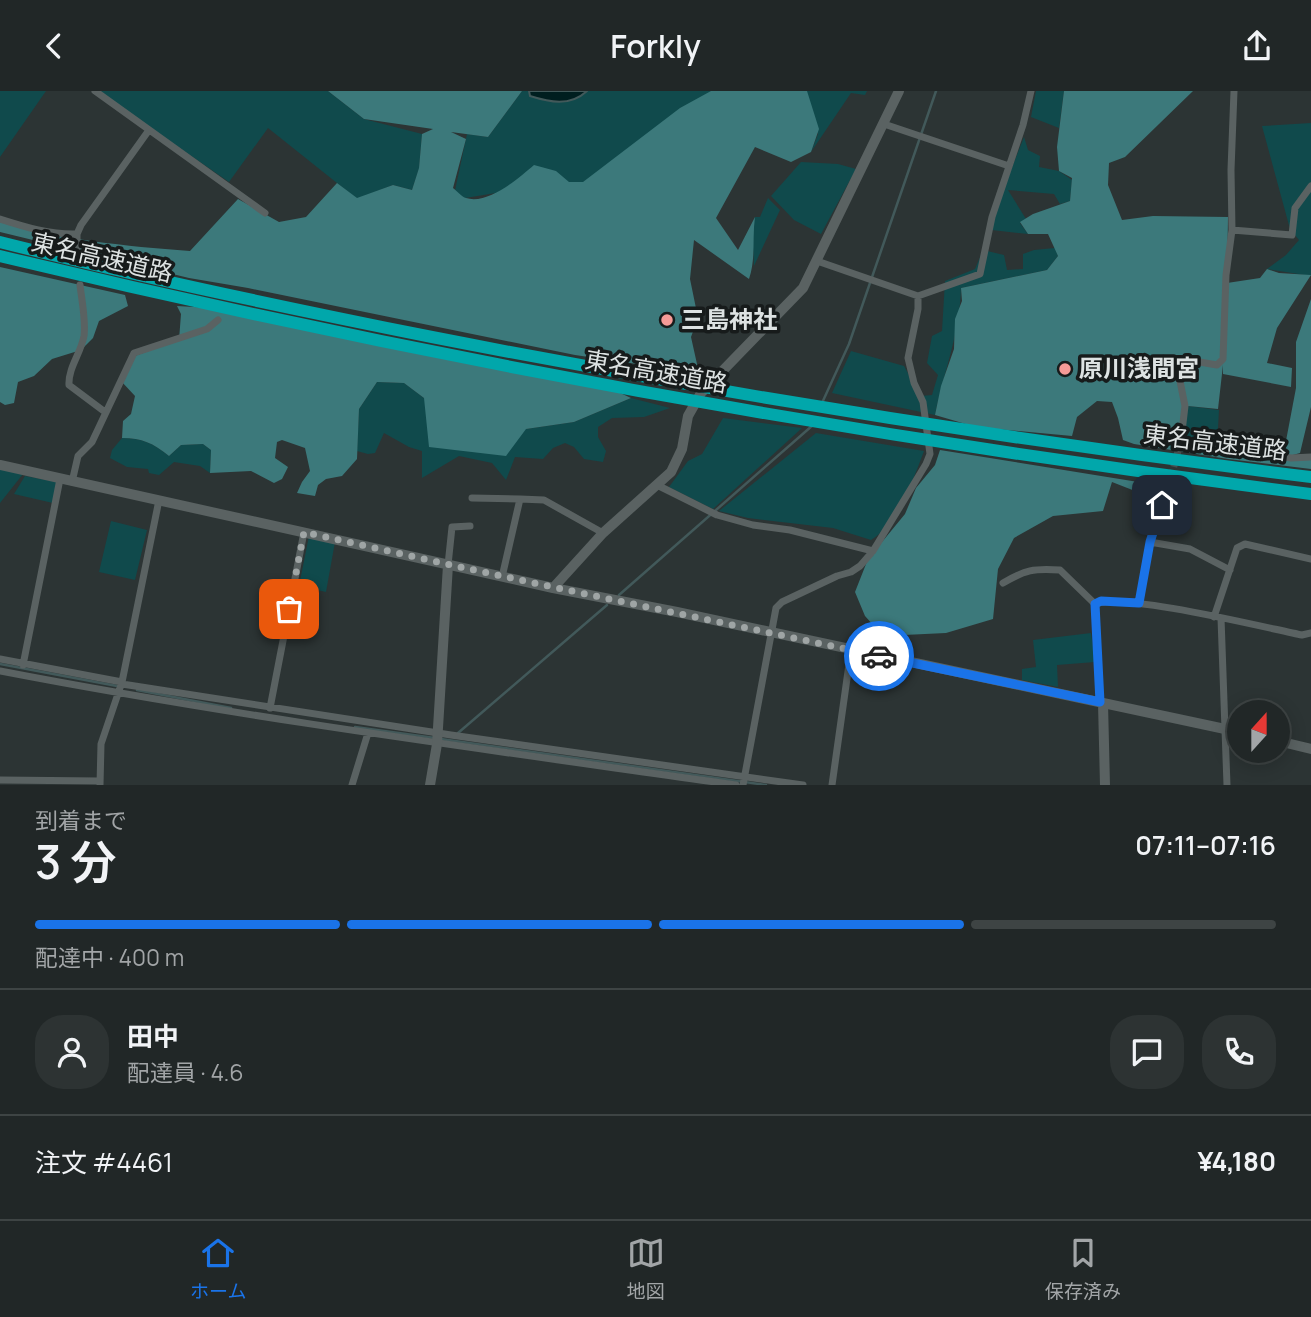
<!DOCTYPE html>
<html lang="ja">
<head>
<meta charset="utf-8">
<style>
	:root { --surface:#212727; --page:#2d3333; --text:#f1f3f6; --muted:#a2a5a7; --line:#3e4444; --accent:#1a73e8 }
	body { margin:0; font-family:Manrope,"Noto Sans JP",sans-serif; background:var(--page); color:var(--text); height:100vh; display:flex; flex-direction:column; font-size:26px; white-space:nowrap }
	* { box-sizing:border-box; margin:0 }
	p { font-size:23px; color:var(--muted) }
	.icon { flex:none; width:38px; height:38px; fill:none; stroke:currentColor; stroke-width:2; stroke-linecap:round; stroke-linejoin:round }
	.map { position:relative; height:694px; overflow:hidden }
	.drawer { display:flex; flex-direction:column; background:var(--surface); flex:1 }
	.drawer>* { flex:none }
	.needle { width:46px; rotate:21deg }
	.tools { position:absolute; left:1227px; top:609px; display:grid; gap:14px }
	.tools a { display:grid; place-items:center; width:63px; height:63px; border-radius:50%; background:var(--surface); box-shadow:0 4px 18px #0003,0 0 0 2px var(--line); font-size:35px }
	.pin { position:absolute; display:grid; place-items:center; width:60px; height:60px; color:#fff; margin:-30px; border-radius:14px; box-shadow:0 4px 10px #0006 }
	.courier { position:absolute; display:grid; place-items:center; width:70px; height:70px; margin:-35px; border:5px solid #1a73e8; border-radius:50%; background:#fff; color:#222; box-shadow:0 2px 9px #0007 }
	.summary em { font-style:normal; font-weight:600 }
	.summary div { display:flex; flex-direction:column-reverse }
	.summary { display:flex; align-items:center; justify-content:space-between; height:119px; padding:0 35px }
	h1 { font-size:46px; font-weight:600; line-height:52px }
	.bar { display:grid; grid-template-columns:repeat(4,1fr); gap:10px 7px; align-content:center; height:84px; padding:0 35px }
	.bar i { height:9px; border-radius:5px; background:var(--line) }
	.bar .active { background:var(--accent) }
	.bar p { grid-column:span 4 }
	.line { display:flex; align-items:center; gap:18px; padding:0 35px; border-top:2px solid var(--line) }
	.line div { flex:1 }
	.round { display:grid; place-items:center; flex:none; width:74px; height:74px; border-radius:28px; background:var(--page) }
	header { display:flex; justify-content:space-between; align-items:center; height:91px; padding:0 35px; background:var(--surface); font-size:32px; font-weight:600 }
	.dock { display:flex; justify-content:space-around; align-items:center; height:98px; border-top:2px solid var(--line); background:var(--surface); font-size:19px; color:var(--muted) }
	.dock a { display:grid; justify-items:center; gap:4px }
	.dock .active { color:var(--accent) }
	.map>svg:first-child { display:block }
	.green { fill:#104a4c }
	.forest { fill:#3c797b }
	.water { fill:#001e1f; stroke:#42595a; stroke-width:2 }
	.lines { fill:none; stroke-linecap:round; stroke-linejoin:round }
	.stream { stroke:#42595a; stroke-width:2.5 }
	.street-tunnel { stroke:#474e4e; stroke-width:7; stroke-dasharray:7 3.5; stroke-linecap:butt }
	.street { stroke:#5a6262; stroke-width:7 }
	.secondary { stroke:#5a6262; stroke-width:10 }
	.highway { stroke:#01a7ab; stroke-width:12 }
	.done { stroke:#9fa5a5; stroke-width:7; stroke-dasharray:0 12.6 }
	.route { stroke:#1a73e8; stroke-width:9 }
	.poi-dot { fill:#f59b97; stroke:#171b1b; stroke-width:2.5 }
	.labels { text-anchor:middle; stroke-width:7; stroke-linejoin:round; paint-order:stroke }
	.street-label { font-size:24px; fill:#dde2e2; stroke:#171b1b }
	.poi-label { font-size:24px; font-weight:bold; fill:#dde2e2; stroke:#171b1b; text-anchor:start }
</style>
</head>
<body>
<header><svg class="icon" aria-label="back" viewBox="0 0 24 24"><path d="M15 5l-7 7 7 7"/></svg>Forkly<svg class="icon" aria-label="share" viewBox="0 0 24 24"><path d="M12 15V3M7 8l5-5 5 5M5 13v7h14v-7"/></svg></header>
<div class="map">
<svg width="1311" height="694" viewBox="0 0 1311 694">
	<rect width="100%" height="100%" fill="#2c3434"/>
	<path class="green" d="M0 0H46L0 66Z
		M97 0H328L364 28 422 43 419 78 412 99 393 94 357 108 268 37 229 91Z
		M522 0H747L546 120 508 100 453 109 467 43 488 46Z
		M806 0H867L865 4 851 2 811 61 818 43Z
		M1036 0H1064L1059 37 1031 26Z
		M1311 32V185L1267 178 1286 164 1299 149 1290 138 1262 35Z
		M1024 46 1028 59 1040 65 1039 76 1059 80 1072 89 1070 110 1060 113 1054 103 1008 99 1026 128 1020 132 1028 143 992 139V126Z
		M801 71 838 73 856 78 821 143 794 129 771 105Z
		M768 107 780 119 754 175 752 139 755 126H760Z
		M1055 157 1058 165 1047 179 961 197C960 241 944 281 935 324L832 302 851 260 904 275 921 305 932 304 938 284 927 272 932 245 942 240 945 190 975 178 983 159 1004 164 1007 179 1023 178V163L1034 159Z
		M377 291 404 292 424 307 526 338 574 331 631 307 670 317 644 326 612 327 598 336V346L606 360 603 371 584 368 574 356 565 352 553 357 543 368 515 366 506 389 492 372 459 365 422 387V360L409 356 384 342 375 362 368 363 357 360 359 318Z
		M1188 315 1219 319 1217 354 1180 347Z
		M723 327 802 337 713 418 669 396 688 370 702 363Z
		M816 342 924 360C913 389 898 433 871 449L833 437 748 427 719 420Z
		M122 347C142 347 153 352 169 365L181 354 203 353 211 359 210 382 200 375 174 371 159 384 149 382 148 378 127 376 110 367 112 359Z
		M0 376 23 383 0 412Z
		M25 385 57 391 53 412 14 403Z
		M111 430 147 439 135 489 99 481Z
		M309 445 335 451 326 501 299 495Z
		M1091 542 1095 571 1057 574 1058 596 1022 589V578L1036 576 1033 549Z"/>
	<path class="forest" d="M328 0H522L488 46 451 41 466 48 453 97C457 100 462 106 466 107 488 114 519 87 534 74L556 80 569 91H583L680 17 711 0H807L819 38 811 61 791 71 755 56 716 127 738 159 755 126C752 147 756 168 749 188L694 149 690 188 698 227 691 246 699 282 575 264 248 197 189 187 0 141V131C65 149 123 155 190 160L238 108 279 131 306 126 337 92 357 107 393 94 412 99 419 77 422 43 433 38 364 28Z
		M1064 0H1193L1125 66 1109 72 1108 94 1122 129 1153 125 1228 126 1227 192 1260 187 1267 178 1279 182 1311 184 1277 237 1267 272 1292 277 1291 296 1223 283V274L1218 318 1188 315 1181 349 1311 369V378L1228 368 1134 353 1123 349 1118 327 1112 311 1097 310 1077 326 1072 345 976 336 935 324 941 295 954 258 955 228 962 210 961 197 1047 179 1058 165 1048 143H1028L1020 131 1033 123 1070 110 1072 87 1059 80 1057 56Z
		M0 176 125 204 128 215 99 230 93 247 81 259 52 268 34 285 18 291 14 312 5 314 0 311Z
		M1311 208V316L1300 362 1286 366 1285 355 1296 297V251Z
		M177 215 211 217 618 301 631 307 574 331 526 338 506 365 429 356 424 307 404 292 377 291 359 318 357 368 342 385 326 388 318 394 315 405 297 402 302 391 310 380 305 357 282 349 277 351 275 367 288 376 282 388 274 392 251 380 210 382 211 359 203 353 181 354 169 365C153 352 142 347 122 347L123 330 131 323 135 305 121 290 132 266 179 249 181 223Z
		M940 359 1163 395 1135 400 1112 391 1103 420 1053 425 1014 447 998 478 993 528 946 542 883 545 865 525 855 501 868 468 905 423 916 397 935 374Z"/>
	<path class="water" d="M529 0H587C570 16 549 11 530 5Z"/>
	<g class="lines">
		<path class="stream" d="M822 312 849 253 936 0
			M619 504 813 334
			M0 573 117 595
			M137 599 231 617
			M355 636 435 647
			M458 642 607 514
			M441 648 766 694"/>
		<path class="street-tunnel" d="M1171 386 1181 349"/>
		<path class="street" d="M95 0 265 122
			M884 33 1009 75
			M1311 95 1295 117 1292 144 1232 139 1226 184 1223 268 1217 274 1188 269 1180 273 1179 285 1185 315 1181 349 1291 367 1311 366
			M0 128C25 136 51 144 77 143
			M1232 139 1231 79 1234 0
			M77 160V143L81 134 149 39
			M817 170 918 205 980 183 992 126 1023 34 1031 0
			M80 194C82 211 86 229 84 245 81 262 68 277 69 294L105 321
			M72 391 78 365 92 351 134 262 207 238 218 229
			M657 394 717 424 753 434 790 439 873 460
			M472 407 520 408
			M1150 451 1190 458 1230 479
			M448 474 452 436 470 435
			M502 486 520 408 544 409 603 442
			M1003 492C1025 479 1034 477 1060 479L1095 513
			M1139 512 1150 451 1168 395
			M1214 526 1237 457 1245 453 1311 468
			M1221 527 1227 694
			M0 568 122 591
			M23 574 60 388
			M0 580C244 627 490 659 736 694
			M122 593 451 644 803 694
			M1100 611 1095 513C1121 501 1267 537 1302 544L1311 542
			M270 617 304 441
			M0 689 100 690
			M100 694 101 653 122 591 159 409
			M352 694 368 642
			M743 694 776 517 782 511 837 485 851 481 860 475 873 460 926 373 930 363 923 311 914 292 908 267 918 218V205
			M832 694 851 559"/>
		<path class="secondary" d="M0 374 553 497 677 521 1239 641
			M553 497 603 442 671 381 682 358 688 325 701 302 803 197 899 0
			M1103 612 1105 694
			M1278 650 1311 658
			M430 694 437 653 448 474"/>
		<path class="highway" d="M0 151C143 187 287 217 432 246 723 303 1016 350 1311 386
			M0 165C432 269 870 348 1311 403"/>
	</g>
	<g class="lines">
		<path class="done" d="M289 518 304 441C495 485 687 524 879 565"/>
		<path class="route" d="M879 565 1100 611 1095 513 1101 510 1139 512 1150 451 1162 414"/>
	</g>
	<g class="poi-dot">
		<circle cx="667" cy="229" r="7"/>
		<circle cx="1065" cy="278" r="7"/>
	</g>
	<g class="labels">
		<g class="street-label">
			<text transform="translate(102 167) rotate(13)" y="8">東名高速道路</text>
			<text transform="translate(656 281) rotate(10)" y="8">東名高速道路</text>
			<text transform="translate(1215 352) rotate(7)" y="8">東名高速道路</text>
		</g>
		<g class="poi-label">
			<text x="681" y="237">三島神社</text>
			<text x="1079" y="286">原川浅間宮</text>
		</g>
	</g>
</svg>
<div class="tools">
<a><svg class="needle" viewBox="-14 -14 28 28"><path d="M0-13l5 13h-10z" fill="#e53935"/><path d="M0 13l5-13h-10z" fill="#a2a5a7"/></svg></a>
</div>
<div class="pin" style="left:289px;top:518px;background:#ea580c"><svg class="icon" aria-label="bag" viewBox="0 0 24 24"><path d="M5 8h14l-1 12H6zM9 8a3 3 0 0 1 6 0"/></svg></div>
<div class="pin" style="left:1162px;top:414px;background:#1f2937"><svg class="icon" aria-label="home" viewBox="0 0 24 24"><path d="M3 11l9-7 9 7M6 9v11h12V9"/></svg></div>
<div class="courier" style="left:879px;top:565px"><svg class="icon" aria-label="car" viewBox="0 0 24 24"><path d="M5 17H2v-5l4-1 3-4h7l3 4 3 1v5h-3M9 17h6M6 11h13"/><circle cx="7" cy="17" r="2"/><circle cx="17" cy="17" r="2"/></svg></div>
</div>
<section class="drawer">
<div class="summary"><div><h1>3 分</h1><p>到着まで</p></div><em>07:11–07:16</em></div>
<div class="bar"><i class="active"></i><i class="active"></i><i class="active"></i><i></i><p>配達中 · 400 m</p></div>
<div class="line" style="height:126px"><a class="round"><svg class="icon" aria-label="person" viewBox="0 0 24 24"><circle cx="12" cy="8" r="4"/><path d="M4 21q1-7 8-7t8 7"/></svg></a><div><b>田中</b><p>配達員 · 4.6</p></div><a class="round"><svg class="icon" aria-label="chat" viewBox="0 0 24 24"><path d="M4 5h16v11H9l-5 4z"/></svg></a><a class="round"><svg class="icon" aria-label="phone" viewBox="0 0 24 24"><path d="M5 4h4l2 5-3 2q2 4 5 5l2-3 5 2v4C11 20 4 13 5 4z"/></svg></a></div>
<div class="line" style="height:91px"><div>注文 #4461</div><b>¥4,180</b></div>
</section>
<nav class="dock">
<a class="active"><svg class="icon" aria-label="home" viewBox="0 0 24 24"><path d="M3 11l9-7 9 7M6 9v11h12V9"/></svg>ホーム</a>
<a><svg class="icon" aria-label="map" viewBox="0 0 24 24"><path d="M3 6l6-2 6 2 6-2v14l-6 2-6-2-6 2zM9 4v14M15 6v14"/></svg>地図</a>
<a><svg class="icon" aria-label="saved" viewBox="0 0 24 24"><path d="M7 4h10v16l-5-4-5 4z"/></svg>保存済み</a>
</nav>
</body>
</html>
